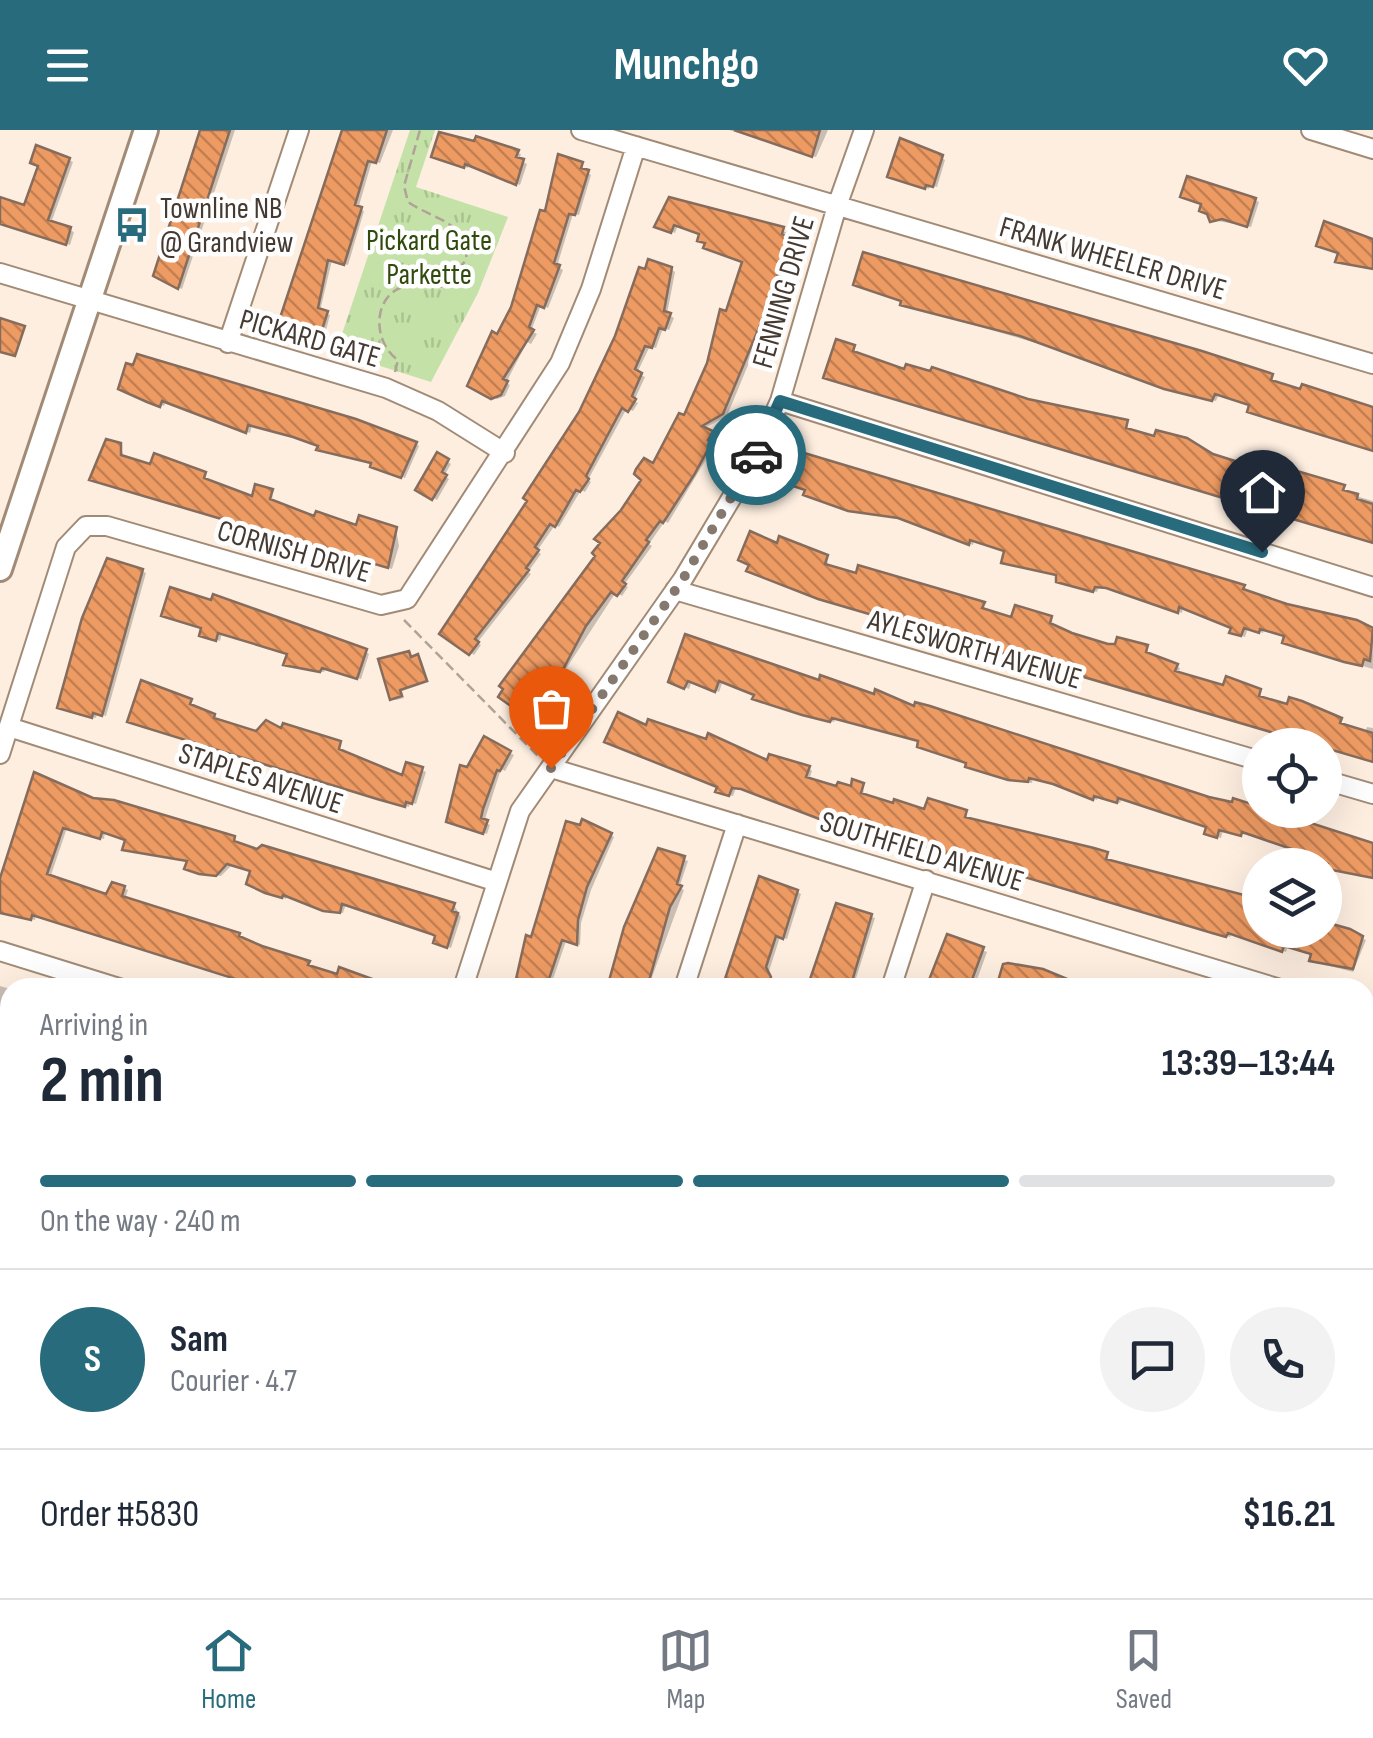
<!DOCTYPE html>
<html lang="en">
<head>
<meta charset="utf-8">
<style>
	:root { --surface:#fff; --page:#f2f2f3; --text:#1f2937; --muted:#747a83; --line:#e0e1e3; --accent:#286b7d }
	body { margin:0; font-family:"Sofia Sans Condensed",sans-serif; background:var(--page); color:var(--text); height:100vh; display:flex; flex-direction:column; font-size:38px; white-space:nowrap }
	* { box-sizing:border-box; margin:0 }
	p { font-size:32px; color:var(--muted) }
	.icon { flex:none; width:55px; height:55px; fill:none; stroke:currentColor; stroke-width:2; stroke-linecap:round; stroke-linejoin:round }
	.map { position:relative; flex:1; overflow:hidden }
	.drawer { position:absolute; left:0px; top:848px; width:1375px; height:622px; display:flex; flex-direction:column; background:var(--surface); border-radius:30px 30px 0 0; box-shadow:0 10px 40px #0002 }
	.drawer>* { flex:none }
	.controls { position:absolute; left:1242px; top:598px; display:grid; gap:20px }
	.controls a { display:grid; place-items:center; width:100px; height:100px; border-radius:50%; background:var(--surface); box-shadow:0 10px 40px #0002; font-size:50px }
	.pin { position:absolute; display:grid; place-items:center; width:85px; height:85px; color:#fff; margin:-102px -42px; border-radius:50% 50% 50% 0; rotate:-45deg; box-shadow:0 0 10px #0007 }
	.pin .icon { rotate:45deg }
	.courier { position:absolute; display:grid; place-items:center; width:100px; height:100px; margin:-50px; border:8px solid #286b7d; border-radius:50%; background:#fff; color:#222; box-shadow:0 2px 12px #0007 }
	.headline em { font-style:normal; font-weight:700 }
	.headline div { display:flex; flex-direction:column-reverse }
	.headline { display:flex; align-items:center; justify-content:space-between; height:170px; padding:0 40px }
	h1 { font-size:65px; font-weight:700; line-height:75px }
	.bar { display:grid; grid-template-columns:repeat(4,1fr); gap:15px 10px; align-content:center; height:120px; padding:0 40px }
	.bar i { height:12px; border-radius:8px; background:var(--line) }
	.bar .active { background:var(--accent) }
	.bar p { grid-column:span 4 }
	.line { display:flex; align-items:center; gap:25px; padding:0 40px; border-top:2px solid var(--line) }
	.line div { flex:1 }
	.round { display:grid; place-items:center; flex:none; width:105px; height:105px; border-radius:52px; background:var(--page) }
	header { display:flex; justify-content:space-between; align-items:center; height:130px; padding:0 40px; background:var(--accent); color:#fff; font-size:45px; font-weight:700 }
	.dock { display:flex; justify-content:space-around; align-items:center; height:140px; border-top:2px solid var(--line); background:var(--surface); font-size:28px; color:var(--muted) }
	.dock a { display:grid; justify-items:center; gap:5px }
	.dock .active { color:var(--accent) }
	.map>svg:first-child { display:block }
	.forest { fill:url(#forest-crowns) }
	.park { fill:url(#park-tufts) }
	.shadow { fill:#0003 }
	.building { fill:url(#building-back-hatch); stroke:#866c5c; stroke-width:2.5 }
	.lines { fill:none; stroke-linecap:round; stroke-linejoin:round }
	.minor-casing { stroke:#a28b76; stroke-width:22 }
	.tertiary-casing { stroke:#a28b76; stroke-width:28 }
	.path { stroke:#b0a297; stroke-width:2.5; stroke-dasharray:10 5; stroke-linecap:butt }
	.minor { stroke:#fff; stroke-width:18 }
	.tertiary { stroke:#fff; stroke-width:22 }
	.done { stroke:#85796f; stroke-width:10; stroke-dasharray:0 18 }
	.route { stroke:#286b7d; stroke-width:12 }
	.labels { text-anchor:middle; stroke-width:9; stroke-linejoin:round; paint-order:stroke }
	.poi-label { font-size:30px; fill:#453a32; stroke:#fefefe; text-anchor:start }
	.park-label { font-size:30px; fill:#314b0d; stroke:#fefefe }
	.street-label { font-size:30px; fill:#453a32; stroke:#fefefe }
</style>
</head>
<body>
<header><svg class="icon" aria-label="menu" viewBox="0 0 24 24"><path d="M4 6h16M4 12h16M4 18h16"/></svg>Munchgo<svg class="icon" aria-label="heart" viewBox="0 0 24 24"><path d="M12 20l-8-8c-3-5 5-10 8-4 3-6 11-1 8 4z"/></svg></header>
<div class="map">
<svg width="1373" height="1468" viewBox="0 0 1373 1468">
	<defs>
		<pattern id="forest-crowns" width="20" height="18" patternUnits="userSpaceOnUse" patternTransform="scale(2.5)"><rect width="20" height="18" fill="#a4cf78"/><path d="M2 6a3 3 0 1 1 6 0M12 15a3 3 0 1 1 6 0" fill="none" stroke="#87a963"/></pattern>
		<pattern id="park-tufts" width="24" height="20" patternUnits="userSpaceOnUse" patternTransform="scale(2.5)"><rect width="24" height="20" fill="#c4e2a7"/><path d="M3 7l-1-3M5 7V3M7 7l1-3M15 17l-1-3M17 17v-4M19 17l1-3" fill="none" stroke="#aac390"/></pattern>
		<pattern id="building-back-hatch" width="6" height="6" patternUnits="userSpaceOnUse" patternTransform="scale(2.5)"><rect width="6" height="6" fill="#ee9b63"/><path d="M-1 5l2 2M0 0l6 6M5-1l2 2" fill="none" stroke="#c37f52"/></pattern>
	</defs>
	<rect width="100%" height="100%" fill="#fdeee0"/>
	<path class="forest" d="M400 1460H729L726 1468H397Z"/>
	<path class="park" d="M410 0H435L416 57 508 87 478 163 431 252 336 222Z"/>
	<path class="shadow" d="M204 0H235L182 159 156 146Z
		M343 0H393L380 33 372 31 358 79 364 81 348 135 332 130 320 181 330 185 325 204 282 190Z
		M729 0H828L816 27Z
		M441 5 521 24 519 30 527 34 520 55 469 34 468 38 438 28Z
		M942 28 945 30 937 57 930 55 929 59 894 48Z
		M69 30 73 32 51 93 74 102 70 115 0 92V70L26 78Z
		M582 34 584 41 591 45 579 85 573 84 557 136 563 140 548 178 541 175 531 201 537 204 531 214 527 212 506 253 510 255 505 266 497 269 470 255 514 178 547 84Z
		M669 70 786 102 785 107 790 111 776 167 727 286 703 299 715 305 710 314 714 316 668 393 665 391 649 414 652 416 624 455 628 457 622 466 616 462 534 588 529 516 599 425 685 289 745 131 708 113 702 104 678 95 675 103 657 96Z
		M1255 70 1259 72 1251 97 1212 90Z
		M671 139 675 142 667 184 674 188 669 200 663 198 656 218 650 216 637 243 645 247 634 271 638 273 633 281 627 278 588 350 591 352 585 362 581 360 559 397 555 395 537 421 541 424 528 442 531 444 477 513 481 515 474 525 442 503 531 370Z
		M907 176 1272 246 1274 254 1373 279V320L1219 264 1216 271 1170 260 1098 235 1096 230Z
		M854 217 856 225 906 242 1127 292 1129 301 1252 339 1344 357 1346 363 1373 371V411L830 249Z
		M124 260 416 314 419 316 405 348 320 315 252 295 250 303 166 271 164 276Z
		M120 316 125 329 152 338 205 344 207 351 253 370 272 362 273 373 316 389 358 398 396 399 399 416 392 439 95 351Z
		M793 322 1244 457 1253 466 1373 499V539L1288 514 1286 506 1264 499 1263 503 1248 498 1245 507 1236 504 1234 497 1183 477 1182 483 1140 466 1099 457 1097 462 1063 453 1059 445 974 410 973 415 878 382 876 386 855 382 788 353Z
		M438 325 451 334 444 346 449 349 437 370 418 359Z
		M778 416 827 427 828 437 984 474 985 482 1013 491 1016 478 1052 488 1053 497 1071 506 1117 516 1119 510 1147 518 1149 526 1180 538 1178 544 1225 558 1260 561 1262 569 1341 591 1344 597 1365 603 1367 597 1373 598V630L824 470Z
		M142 441 146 443 106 586 97 583 96 588 63 579Z
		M204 498 366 522 369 524 361 549 326 538 324 542 290 536V523L222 503 220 511 205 506Z
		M687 507 821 553 1373 715V747L1362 743 1361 747 1272 710 1223 700 1221 708 1211 705 1208 697 1122 668 1120 673 1098 666 1097 670 1033 648 1032 653 1014 651 923 618 921 611 836 588 834 592 808 586 723 551 719 562 692 551 689 559 671 551Z
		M408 523 421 529 429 552 402 561 404 568 396 570 392 568Z
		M191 571 193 578 217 591 257 604 283 602 340 614 341 623 403 648 407 635 422 640 426 642 416 674 410 672 409 677 134 593Z
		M647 598 769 634 809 638 812 641 809 650 838 660 863 655 864 666 925 682H966L968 690 1107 724 1109 732 1260 773V800H1325V793L1366 810 1353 842 1315 832 1314 824 1288 816 1286 822 1232 803 1230 807 884 704 828 682 826 690 736 658 733 666 722 663Z
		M485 610 514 625 505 641 501 639 484 692 490 695 487 704 453 693 468 641Z
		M92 671 454 775 461 787 451 818 439 814 438 805 346 774 343 783 329 782 287 765 286 769 272 764 253 741 232 735 221 746 206 744 190 732 128 721 127 709 105 702 104 709 67 698 50 748 107 767 124 758 128 760 125 769 239 805 242 810 309 833 311 839 338 847 340 840 396 858H268L36 785 35 790 0 782V756Z
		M584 692 614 707 591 760 581 793 580 815 566 811 550 858H515Z
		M660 721 688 731 679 758 684 760 648 858H610Z
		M797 762 801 764 787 809 780 807 769 841 772 858H725Z
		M838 776 875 788 853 858H810Z
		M948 808 987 822 974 858H931Z
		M1031 838 1100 858H998Z
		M0 856 10 859V896L0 892Z
		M0 954 10 957V998L0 995Z
		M1373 1048V1080L1365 1078V1059L1369 1060Z
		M0 1089 10 1092V1131L0 1128Z
		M1365 1164 1373 1166V1201L1365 1200Z
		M0 1192 10 1195V1241L0 1238Z
		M1365 1262 1373 1265V1304L1365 1302Z
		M0 1321 10 1324V1361L0 1357Z
		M1365 1385 1373 1388V1421L1365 1419Z
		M0 1411 10 1414V1460L3 1458 0 1468Z
		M92 1460H163L161 1466 167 1468H90Z
		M320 1460H363L360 1468H317Z
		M893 1460H960L985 1468H891Z"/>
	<path class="building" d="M200 0H230L178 159 153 146Z
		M342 0H387L376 33 368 31 355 75 362 77 344 135 328 130 318 178 328 181 321 203 279 191Z
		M734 0H820L812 27Z
		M439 2 474 11 476 6 519 20 516 27 524 29 516 55 465 34 464 38 431 27Z
		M900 8 943 25 933 57 926 55 925 59 887 47Z
		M36 15 70 28 48 90 71 97 66 115 0 94V67L24 75 38 36 30 33Z
		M558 24 583 32 581 38 589 40 575 85 569 84 554 133 560 135 544 178 537 175 529 197 534 200 503 249 508 251 501 265 491 269 467 256 492 201 497 204 511 177 540 80 545 81Z
		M1187 46 1256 68 1247 97 1222 89 1210 92 1207 84 1199 81 1201 74 1180 67Z
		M669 67 784 97 782 104 787 106 773 164 723 284 702 296 713 301 708 310 712 312 694 345 663 393 660 391 646 410 649 412 622 451 626 454 617 466 611 462 586 496 559 547 529 589 498 567 503 559 499 556 595 426 592 423 600 413 594 409 621 380 641 350 634 344 636 339 644 328 653 333 679 283 684 285 707 233 720 179 726 181 742 132 703 118 705 113 697 111 699 104 674 95 671 103 654 97Z
		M1324 91 1373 109V139L1335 132 1338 123 1316 116Z
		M863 122 1202 221 1273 244 1271 250 1300 259 1302 254 1373 277V321L1247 282 1249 275 1215 264 1212 271 1164 259 1020 206 900 175 901 171 853 155Z
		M648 129 672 137 664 181 671 183 665 200 659 198 652 218 645 216 635 239 642 243 632 266 636 269 628 282 622 278 586 346 589 349 580 362 576 360 555 397 550 394 535 417 539 420 526 438 529 440 475 509 479 512 469 525 439 504 527 371 523 368 579 282 615 206 639 137 645 139Z
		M0 188 25 196 15 226 0 222Z
		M836 209 855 215 853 221 904 239 906 234 930 241 932 237 1028 269 1128 290 1126 298 1154 306 1156 300 1187 308 1213 324 1251 336 1253 328 1345 355 1343 360 1358 364 1357 369 1373 374V413L823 248Z
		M137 224 356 289 417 312 401 348 370 337 371 333 316 320 318 316 293 307 248 295 246 303 162 271 160 277 147 272 118 259 126 233 133 235Z
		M106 309 121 313V325L150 334 154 323 206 342 204 348 252 366 255 354 273 359 270 369 314 386 316 381 356 395 359 385 397 397 388 438 89 350Z
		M791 319 1245 455 1243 459 1287 474 1357 490 1373 498 1370 531 1364 529 1362 536 1344 532 1282 513 1284 506 1260 499 1259 503 1244 498 1241 506 1229 503 1231 498 1179 477 1178 483 1106 458 1095 457 1093 462 1056 452V445L1001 433 1004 421 970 410 969 415 898 388 848 381 803 365 805 360 781 352Z
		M437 322 449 329 442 342 447 345 432 370 415 360Z
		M750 401 777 413 779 406 828 425 825 434 856 443 858 435 985 472 982 478 1011 487 1015 475 1052 486 1050 493 1072 503 1108 514H1115L1117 507 1148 515 1146 522 1178 534 1175 541 1223 555 1226 546 1261 559 1259 566 1287 574 1289 567 1302 571 1342 588 1340 593 1373 603V632L818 469 746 441 749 435 738 430Z
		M107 428 143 439 102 586 93 583 92 588 57 578 82 488Z
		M170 457 211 470 213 464 367 519 357 549 322 538 320 542 283 535 287 524 218 503 216 511 199 506 201 498 161 486Z
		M685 504 819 550 820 545 874 564 875 559 914 576 915 572 930 576 1209 667 1232 672 1233 668 1373 713V748L1327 739 1328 734 1306 724 1242 702 1241 706 1219 700 1217 708 1204 704 1206 697 1118 668 1117 673 1094 666 1093 670 1053 654 1029 648 1028 652 1008 650 965 637 966 633 917 617 918 611 832 588 830 592 802 585 752 569 754 565 719 551 715 562 688 551 684 559 668 552Z
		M409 521 411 527 418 524 427 551 400 560 402 566 390 570 378 529Z
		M141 550 192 569 190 574 215 584 214 588 256 601 266 590 281 598 283 593 341 611 339 619 402 645 406 632 423 637 412 674 406 672 405 677 377 669 127 592Z
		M618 582 646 595 648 589 706 609 708 603 767 630 769 624 810 636 806 647 836 656 838 652 851 656 852 649 864 653 861 663 893 673 894 669 924 679 928 668 967 680 965 687 1094 718 1108 722 1106 729 1248 766 1246 770 1260 774V800H1325V792L1350 799 1363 806 1353 839 1309 831 1311 824 1284 816 1282 822 1228 803 1226 807 1212 803 877 703 824 682 822 690 741 659 732 658 729 666 715 662 717 657 604 612Z
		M484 606 511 621 500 641 497 640 483 679 481 688 488 690 483 704 446 692 460 635 467 637Z
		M34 642 93 668 114 670 235 706 234 711 257 719 262 715 455 773 452 781 458 783 447 818 433 813 435 806 431 804 342 774 340 783 323 781 283 765 282 768 265 763 246 754 250 741 227 734 216 746 199 744 184 739 187 731 122 720 125 710 102 702 100 709 63 698 47 744 106 764 112 752 125 756 122 766 240 803 239 806 262 816 310 831 308 835 337 844 339 837 397 858H264L32 785 31 790 0 783V748Z
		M582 689 612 703 587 757 578 790 577 815 562 810 546 858H514L526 805 531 807 566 691 580 695Z
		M658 718 685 726 677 754 682 756 670 777 647 858H607L624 797Z
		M759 746 798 760 783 809 776 806 766 837 771 847 768 858H722Z
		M836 773 872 784 850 858H807Z
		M947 804 984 817 969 858 927 855Z
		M1008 833 1043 839 1089 858H996L1003 834Z"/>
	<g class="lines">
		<defs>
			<path id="minor" d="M581 0 1373 234
				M1311 0 1373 19
				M0 143 386 258 438 281 505 323
				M228 213 299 0
				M780 271 1373 457
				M675 460 1260 631
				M9 597 497 752
				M0 624 66 417 86 396H107L381 475 407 469 560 233 591 159 636 16
				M551 638 1277 858
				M1325 650 1373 664
				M0 821 119 858
				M463 858 520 681 683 449 750 337 780 271 837 76 864 0
				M684 858 737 694
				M891 858 926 750
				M1365 919 1373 891
				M0 1044 10 1048
				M1365 1118 1373 1121
				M0 1281 10 1284
				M1365 1337 1373 1339
				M826 1460 827 1468
				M1089 1460 1115 1468
				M55 1468 58 1460
				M268 1468 270 1460
				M1189 1468 1191 1460"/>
			<path id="tertiary" d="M0 439 146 0"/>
		</defs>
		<use href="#minor" class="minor-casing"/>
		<use href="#tertiary" class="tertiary-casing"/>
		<path class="path" d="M395 242 398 230C373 213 371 166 405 156 419 152 431 161 446 155L466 130C470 92 432 89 408 72L404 56 420 0
			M404 490 539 627"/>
		<use href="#minor" class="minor"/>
		<use href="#tertiary" class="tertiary"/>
	</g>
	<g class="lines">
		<path class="done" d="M551 638 683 449 756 325"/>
		<path class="route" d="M756 325 780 271 1262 422"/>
	</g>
	<defs>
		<symbol id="bus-bare" viewBox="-9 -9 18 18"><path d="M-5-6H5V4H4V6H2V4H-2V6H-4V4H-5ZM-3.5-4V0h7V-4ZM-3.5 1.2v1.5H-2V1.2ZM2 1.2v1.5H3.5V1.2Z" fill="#286b7d" stroke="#fefefe" stroke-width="2.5" paint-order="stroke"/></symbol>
	</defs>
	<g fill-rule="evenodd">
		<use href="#bus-bare" x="107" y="70" width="50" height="50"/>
	</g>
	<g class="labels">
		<g class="poi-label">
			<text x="160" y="88">Townline NB<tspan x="160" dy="34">@ Grandview</tspan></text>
		</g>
		<g class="park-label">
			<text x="429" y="120">Pickard Gate<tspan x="429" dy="34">Parkette</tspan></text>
		</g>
		<g class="street-label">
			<text transform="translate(1113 128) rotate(16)" y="10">FRANK WHEELER DRIVE</text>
			<text transform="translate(783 162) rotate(-74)" y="10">FENNING DRIVE</text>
			<text transform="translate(310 208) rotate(16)" y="10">PICKARD GATE</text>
			<text transform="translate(294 421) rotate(16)" y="10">CORNISH DRIVE</text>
			<text transform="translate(975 519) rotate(16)" y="10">AYLESWORTH AVENUE</text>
			<text transform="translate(261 648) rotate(18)" y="10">STAPLES AVENUE</text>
			<text transform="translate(922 721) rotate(17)" y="10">SOUTHFIELD AVENUE</text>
		</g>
	</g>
</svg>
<div class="controls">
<a><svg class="icon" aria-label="locate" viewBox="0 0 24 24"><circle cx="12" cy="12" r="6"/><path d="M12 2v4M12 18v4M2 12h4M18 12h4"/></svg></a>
<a><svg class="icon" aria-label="layers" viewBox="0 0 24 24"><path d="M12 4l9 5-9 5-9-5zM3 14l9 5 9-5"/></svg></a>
</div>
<div class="pin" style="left:551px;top:638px;background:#ea580c"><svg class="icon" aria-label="bag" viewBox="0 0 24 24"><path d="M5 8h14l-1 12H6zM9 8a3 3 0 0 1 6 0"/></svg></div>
<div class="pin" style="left:1262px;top:422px;background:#1f2937"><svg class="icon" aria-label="home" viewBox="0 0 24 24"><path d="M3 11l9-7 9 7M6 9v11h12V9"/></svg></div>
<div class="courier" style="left:756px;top:325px"><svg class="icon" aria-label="car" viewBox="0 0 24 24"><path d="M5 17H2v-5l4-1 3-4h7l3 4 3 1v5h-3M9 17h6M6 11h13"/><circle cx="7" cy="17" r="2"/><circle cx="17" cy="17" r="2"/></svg></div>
<section class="drawer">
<div class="headline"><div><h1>2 min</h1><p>Arriving in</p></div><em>13:39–13:44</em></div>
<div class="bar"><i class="active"></i><i class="active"></i><i class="active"></i><i></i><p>On the way · 240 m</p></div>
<div class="line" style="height:180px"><b class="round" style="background:var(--accent);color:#fff">S</b><div><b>Sam</b><p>Courier · 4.7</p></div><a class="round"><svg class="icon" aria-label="chat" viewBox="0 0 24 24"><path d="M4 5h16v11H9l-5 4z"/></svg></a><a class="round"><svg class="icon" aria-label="phone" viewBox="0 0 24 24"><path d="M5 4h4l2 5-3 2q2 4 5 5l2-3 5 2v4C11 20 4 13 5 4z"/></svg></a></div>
<div class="line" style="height:130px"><div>Order #5830</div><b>$16.21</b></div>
</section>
</div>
<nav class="dock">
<a class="active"><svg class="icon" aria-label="home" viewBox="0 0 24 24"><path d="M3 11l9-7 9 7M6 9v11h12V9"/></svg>Home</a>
<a><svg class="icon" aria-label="map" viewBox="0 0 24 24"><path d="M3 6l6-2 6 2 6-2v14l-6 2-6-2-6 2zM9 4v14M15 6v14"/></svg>Map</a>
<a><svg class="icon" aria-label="saved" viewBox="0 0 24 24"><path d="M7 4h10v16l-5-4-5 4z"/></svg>Saved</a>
</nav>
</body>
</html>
